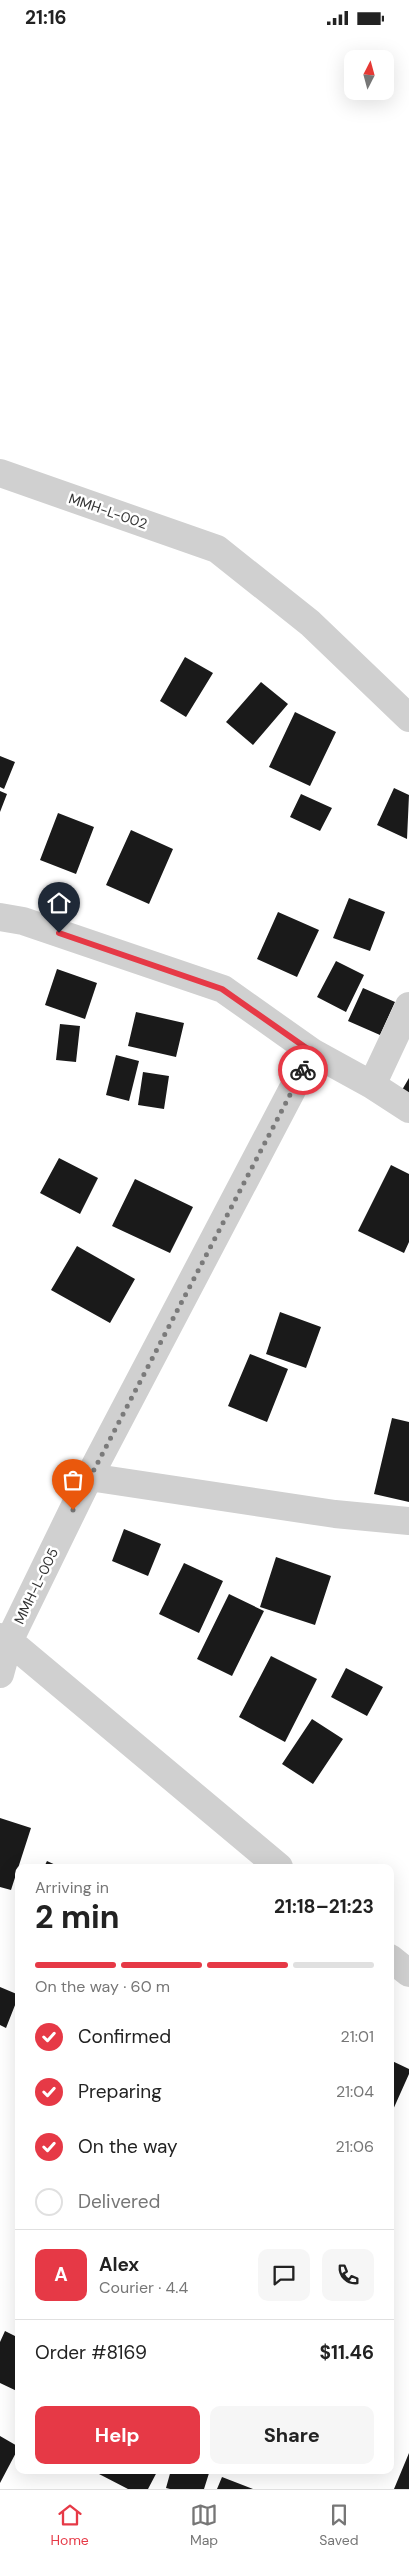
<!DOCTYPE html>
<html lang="en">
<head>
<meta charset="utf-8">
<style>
	:root { --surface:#fff; --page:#f6f6f6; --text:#222; --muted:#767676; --line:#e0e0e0; --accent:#e63946 }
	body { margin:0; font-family:"DM Sans",sans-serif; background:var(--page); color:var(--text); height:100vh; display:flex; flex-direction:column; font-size:19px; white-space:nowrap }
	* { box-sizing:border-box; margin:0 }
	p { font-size:16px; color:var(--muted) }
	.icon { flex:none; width:28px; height:28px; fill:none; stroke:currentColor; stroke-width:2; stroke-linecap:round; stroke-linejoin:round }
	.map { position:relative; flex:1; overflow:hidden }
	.details { position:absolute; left:15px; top:1829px; width:379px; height:610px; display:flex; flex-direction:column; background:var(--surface); border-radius:10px; box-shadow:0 5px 20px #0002 }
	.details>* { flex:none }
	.needle { width:32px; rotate:6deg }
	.tools { position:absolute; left:344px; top:15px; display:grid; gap:10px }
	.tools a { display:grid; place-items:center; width:50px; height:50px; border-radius:10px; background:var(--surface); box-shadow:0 5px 20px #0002; font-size:25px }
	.pin { position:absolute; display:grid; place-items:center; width:42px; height:42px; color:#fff; margin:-51px -21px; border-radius:50% 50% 50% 0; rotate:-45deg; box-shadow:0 0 5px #0007 }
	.pin .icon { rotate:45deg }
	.courier { position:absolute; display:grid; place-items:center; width:50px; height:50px; margin:-25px; border:4px solid #e63946; border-radius:50%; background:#fff; color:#222; box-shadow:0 1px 6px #0007 }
	.overview em { font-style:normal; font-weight:700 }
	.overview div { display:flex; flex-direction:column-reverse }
	.overview { display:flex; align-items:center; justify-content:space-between; height:85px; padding:0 20px }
	h1 { font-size:32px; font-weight:700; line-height:38px }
	.bar { display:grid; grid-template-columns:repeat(4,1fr); gap:8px 5px; align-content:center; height:60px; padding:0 20px }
	.bar i { height:6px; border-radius:4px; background:var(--line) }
	.bar .selected { background:var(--accent) }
	.bar p { grid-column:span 4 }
	.line { display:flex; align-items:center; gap:12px; padding:0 20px; border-top:1px solid var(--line) }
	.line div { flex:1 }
	.round { display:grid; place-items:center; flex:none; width:52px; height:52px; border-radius:10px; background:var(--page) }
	ol { padding:0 20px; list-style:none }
	li { display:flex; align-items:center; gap:15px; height:55px }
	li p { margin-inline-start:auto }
	li .icon { padding:5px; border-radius:50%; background:var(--accent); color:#fff; stroke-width:4 }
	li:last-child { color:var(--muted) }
	li i { width:28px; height:28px; border:2px solid var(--line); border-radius:50% }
	.cta { display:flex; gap:10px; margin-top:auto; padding:10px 20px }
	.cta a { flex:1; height:58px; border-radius:10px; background:var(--accent); color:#fff; font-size:20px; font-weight:700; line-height:58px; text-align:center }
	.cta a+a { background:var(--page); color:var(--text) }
	.status { display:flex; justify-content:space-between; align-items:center; height:35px; padding:0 25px; background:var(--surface); direction:ltr }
	.status svg { height:14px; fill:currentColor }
	.menu { display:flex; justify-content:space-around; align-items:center; height:70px; border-top:1px solid var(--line); background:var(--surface); font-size:14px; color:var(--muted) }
	.menu a { display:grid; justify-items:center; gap:2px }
	.menu .selected { color:var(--accent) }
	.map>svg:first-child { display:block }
	.building { fill:#1a1a1a }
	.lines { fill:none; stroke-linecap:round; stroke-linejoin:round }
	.street { stroke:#d0d0d0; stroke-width:28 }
	.done { stroke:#7a7a7a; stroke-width:5; stroke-dasharray:0 9 }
	.route { stroke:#e63946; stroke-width:6 }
	.labels { text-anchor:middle; stroke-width:5; stroke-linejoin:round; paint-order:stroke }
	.street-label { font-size:14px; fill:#333; stroke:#fff }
</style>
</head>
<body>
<div class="status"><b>21:16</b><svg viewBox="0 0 49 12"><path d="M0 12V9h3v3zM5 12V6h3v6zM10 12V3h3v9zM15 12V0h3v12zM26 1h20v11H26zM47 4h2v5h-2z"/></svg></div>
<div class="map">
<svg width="409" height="2454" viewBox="0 0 409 2454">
	<rect width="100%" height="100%" fill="#fff"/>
	<path class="building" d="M185 622 213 638 186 682 160 666Z
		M261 647 288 669 253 710 226 687Z
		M295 677 336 697 310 751 269 732Z
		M0 721 15 727 4 754 0 752Z
		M394 753 409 760 407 804 377 790Z
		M0 756 7 759 0 777Z
		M301 759 332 773 320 796 290 782Z
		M58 778 94 792 76 839 40 825Z
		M131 795 173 814 149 869 106 850Z
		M349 863 385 877 370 916 333 903Z
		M278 877 319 895 297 942 257 924Z
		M336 926 364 940 346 977 317 962Z
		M57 934 97 948 85 984 45 970Z
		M363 953 395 967 380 1000 348 986Z
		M136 977 184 988 176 1022 128 1011Z
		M60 989 80 991 76 1027 56 1025Z
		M116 1020 139 1026 129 1066 106 1060Z
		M143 1037 169 1041 164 1074 138 1070Z
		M409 1043V1059L402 1055Z
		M59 1123 98 1143 80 1179 40 1158Z
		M391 1130 409 1139V1207L404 1218 358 1196Z
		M135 1144 193 1172 170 1218 112 1191Z
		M77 1211 135 1244 110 1288 51 1255Z
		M280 1277 321 1292 306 1333 266 1319Z
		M250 1319 288 1334 267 1387 228 1371Z
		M392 1383 409 1387V1467L374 1459Z
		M124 1494 161 1509 148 1541 112 1526Z
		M276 1522 331 1541 315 1590 260 1572Z
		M184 1528 223 1546 199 1598 159 1579Z
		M229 1559 264 1576 232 1641 197 1624Z
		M271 1621 317 1644 285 1707 239 1682Z
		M346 1633 383 1652 367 1681 331 1662Z
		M312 1684 343 1704 313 1749 282 1729Z
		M0 1783 31 1793 11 1855 0 1852Z
		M47 1826 60 1832H44Z
		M0 1952 19 1960 6 1993 0 1990Z
		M390 2025 409 2034V2039L392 2077 390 2076Z
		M5 2296 19 2303V2357L0 2348V2307Z
		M0 2401 19 2412 0 2448Z
		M409 2418V2454H394Z
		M101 2435H158L148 2454H128L99 2439Z
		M171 2435H210L204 2454H170L166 2453Z
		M222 2442 253 2454H217Z"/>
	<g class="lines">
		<path class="street" d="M0 438 217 514 310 588 409 683
			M0 882 23 886 223 954 312 1017 372 1050 409 1074
			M372 1050 409 971
			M89 1442 335 1479 409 1486
			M0 1602 9 1606 279 1832
			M0 1639 9 1606 89 1442 312 1017
			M390 1923 409 1938"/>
	</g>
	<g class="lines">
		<path class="done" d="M73 1475 303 1035"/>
		<path class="route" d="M59 898 222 954 312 1017 303 1035"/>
	</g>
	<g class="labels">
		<g class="street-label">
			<text transform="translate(108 476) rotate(19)" y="5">MMH-L-002</text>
			<text transform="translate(36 1551) rotate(-64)" y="5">MMH-L-005</text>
		</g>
	</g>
</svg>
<div class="tools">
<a><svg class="needle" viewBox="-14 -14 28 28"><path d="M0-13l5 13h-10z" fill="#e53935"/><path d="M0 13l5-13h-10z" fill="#767676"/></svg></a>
</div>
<div class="pin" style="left:73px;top:1475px;background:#ea580c"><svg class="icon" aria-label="bag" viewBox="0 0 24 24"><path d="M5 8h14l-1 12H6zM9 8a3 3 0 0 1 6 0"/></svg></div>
<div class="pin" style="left:59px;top:898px;background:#1f2937"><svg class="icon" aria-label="home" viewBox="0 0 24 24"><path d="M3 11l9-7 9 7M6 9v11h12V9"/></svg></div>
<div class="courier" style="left:303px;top:1035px"><svg class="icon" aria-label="bike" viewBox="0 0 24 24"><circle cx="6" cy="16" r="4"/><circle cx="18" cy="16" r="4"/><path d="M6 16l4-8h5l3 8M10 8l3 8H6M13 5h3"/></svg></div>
<section class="details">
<div class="overview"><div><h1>2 min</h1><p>Arriving in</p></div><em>21:18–21:23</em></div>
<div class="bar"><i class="selected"></i><i class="selected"></i><i class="selected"></i><i></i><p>On the way · 60 m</p></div>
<ol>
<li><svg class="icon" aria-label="check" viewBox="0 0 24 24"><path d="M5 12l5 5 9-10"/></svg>Confirmed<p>21:01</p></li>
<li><svg class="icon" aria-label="check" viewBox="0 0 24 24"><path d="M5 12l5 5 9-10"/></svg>Preparing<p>21:04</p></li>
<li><svg class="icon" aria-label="check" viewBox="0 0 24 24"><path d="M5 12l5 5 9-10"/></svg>On the way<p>21:06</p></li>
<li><i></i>Delivered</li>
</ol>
<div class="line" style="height:90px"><b class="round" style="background:var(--accent);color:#fff">A</b><div><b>Alex</b><p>Courier · 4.4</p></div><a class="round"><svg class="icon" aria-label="chat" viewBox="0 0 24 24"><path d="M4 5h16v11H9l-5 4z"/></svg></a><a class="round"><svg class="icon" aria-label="phone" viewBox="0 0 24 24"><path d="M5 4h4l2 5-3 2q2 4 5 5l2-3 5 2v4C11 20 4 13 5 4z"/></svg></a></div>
<div class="line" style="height:65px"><div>Order #8169</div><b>$11.46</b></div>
<div class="cta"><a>Help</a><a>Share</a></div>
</section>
</div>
<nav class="menu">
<a class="selected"><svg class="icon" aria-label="home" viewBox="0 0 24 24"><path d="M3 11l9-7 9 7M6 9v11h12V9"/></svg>Home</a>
<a><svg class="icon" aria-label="map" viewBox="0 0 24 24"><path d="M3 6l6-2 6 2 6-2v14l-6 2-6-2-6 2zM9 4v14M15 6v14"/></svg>Map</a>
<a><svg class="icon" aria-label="saved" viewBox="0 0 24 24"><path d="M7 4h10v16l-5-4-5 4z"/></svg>Saved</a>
</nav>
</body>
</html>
